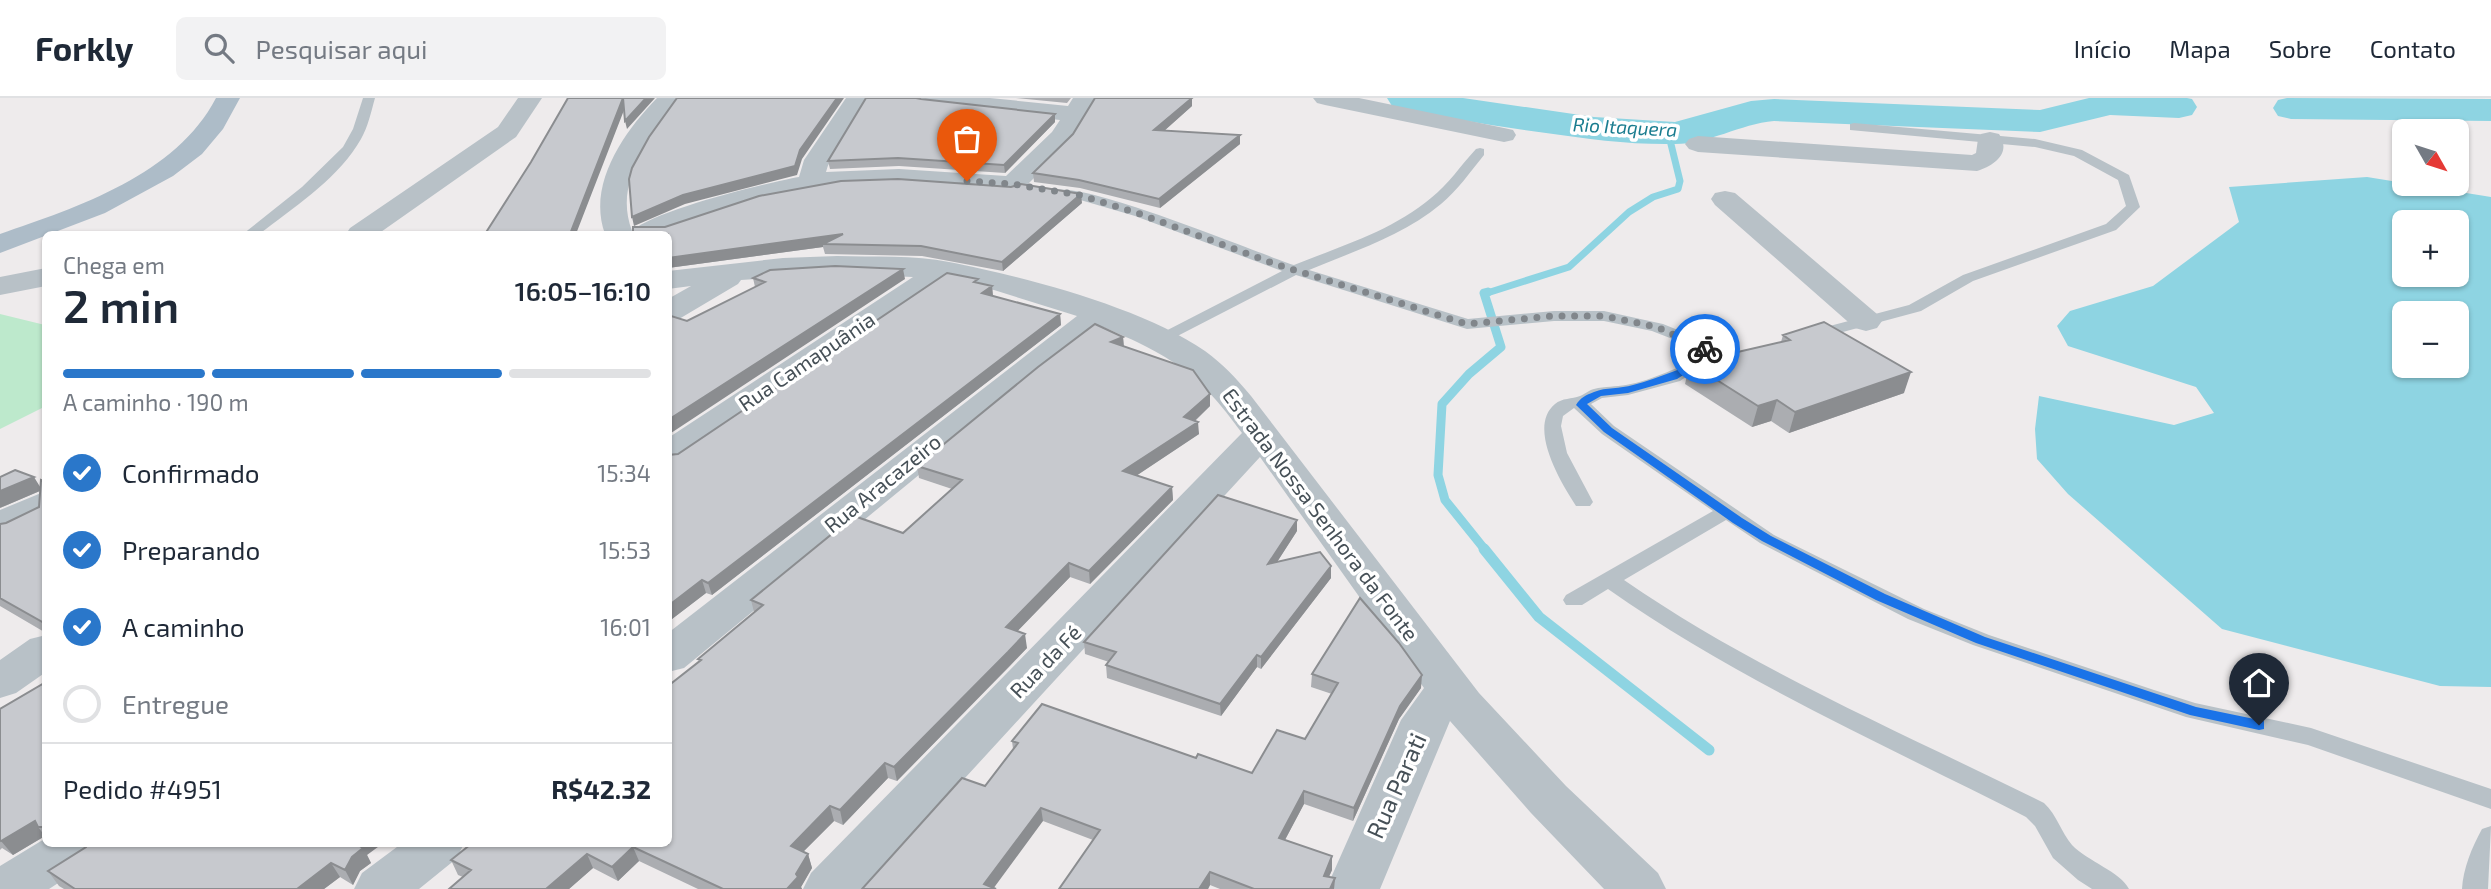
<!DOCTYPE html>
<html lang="pt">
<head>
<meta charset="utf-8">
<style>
	:root { --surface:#fff; --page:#f2f2f3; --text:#1f2937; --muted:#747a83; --line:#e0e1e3; --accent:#2a77ca }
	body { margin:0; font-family:"Exo 2",sans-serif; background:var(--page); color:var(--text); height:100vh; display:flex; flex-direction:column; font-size:26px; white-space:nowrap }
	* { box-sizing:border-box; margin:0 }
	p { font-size:23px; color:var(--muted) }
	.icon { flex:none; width:38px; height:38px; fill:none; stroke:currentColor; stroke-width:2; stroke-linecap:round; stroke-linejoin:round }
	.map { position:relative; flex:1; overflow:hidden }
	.sheet { position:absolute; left:42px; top:133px; width:630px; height:616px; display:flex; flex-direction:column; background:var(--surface); border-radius:10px; box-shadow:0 2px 5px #0004 }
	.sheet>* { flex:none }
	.needle { width:46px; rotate:129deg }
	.controls { position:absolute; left:2392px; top:21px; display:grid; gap:14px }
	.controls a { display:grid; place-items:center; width:77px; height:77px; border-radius:10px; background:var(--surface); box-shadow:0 2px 5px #0004; font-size:35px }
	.pin { position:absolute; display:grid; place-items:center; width:60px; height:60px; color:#fff; margin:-72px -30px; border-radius:50% 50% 50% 0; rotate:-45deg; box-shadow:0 0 7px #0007 }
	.pin .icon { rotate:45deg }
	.courier { position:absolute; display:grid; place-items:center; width:70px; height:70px; margin:-35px; border:5px solid #1a73e8; border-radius:50%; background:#fff; color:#222; box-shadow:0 2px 9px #0007 }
	.headline em { font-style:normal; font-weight:600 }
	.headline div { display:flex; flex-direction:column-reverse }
	.headline { display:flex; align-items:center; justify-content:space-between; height:119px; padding:0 21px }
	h1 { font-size:46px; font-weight:600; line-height:52px }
	.bar { display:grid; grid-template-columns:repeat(4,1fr); gap:10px 7px; align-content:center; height:84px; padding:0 21px }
	.bar i { height:9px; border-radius:5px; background:var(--line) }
	.bar .on { background:var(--accent) }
	.bar p { grid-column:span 4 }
	.line { display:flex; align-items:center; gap:18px; padding:0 21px; border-top:2px solid var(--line) }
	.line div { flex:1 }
	ol { padding:0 21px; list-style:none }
	li { display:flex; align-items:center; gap:21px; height:77px }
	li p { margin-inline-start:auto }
	li .icon { padding:7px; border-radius:50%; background:var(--accent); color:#fff; stroke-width:4 }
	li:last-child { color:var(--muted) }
	li i { width:38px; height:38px; border:4px solid var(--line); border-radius:50% }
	header { display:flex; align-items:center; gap:42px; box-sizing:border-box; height:98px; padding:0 35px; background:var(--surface); border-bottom:2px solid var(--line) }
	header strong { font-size:33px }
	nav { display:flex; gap:38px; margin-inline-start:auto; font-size:24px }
	.search { width:490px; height:63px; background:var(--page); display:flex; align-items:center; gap:18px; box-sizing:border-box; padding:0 24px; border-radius:10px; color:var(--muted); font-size:26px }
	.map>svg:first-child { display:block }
	.green { fill:#bde9cc }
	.water { fill:#8ed4e2; fill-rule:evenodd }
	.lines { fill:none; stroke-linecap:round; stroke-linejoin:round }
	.stream-far2 { stroke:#8ed4e2; stroke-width:7 }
	.stream-far1 { stroke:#8ed4e2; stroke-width:9 }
	.stream { stroke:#8ed4e2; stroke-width:11 }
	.river { fill:#8ed4e2; fill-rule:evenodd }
	.lane { fill:#b8c1c7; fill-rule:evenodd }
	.street { fill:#b8c1c7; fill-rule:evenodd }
	.primary { fill:#adbcc8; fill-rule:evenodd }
	.wall { fill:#abadb1 }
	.shaded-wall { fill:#8b8d90 }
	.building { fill:#c7c9ce; stroke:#8b8d90; stroke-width:2 }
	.route { fill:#1a73e8 }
	.done { stroke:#81868b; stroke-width:7; stroke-dasharray:0 12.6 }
	.labels { text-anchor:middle; stroke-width:7; stroke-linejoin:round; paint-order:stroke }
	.far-water-label { font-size:19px; font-style:italic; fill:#197c8f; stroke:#fff }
	.street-label { font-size:21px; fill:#465057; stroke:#fff }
	.near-street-label { font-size:24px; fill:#465057; stroke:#fff }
</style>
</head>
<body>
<header>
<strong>Forkly</strong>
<div class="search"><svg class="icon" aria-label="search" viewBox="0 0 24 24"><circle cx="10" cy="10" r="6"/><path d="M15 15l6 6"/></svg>Pesquisar aqui</div>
<nav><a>Início</a><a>Mapa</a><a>Sobre</a><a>Contato</a></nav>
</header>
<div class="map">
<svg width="2491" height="791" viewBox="0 0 2491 791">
	<rect width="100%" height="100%" fill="#eeebec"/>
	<path class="green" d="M0 216 45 227 46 308 0 331Z"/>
	<path class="water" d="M2367 79 2491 99V589L2440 588 2222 531 2068 396 2037 361 2035 331 2039 298 2174 327 2214 315 2196 289 2068 248 2057 228 2070 213 2153 188 2239 124 2229 89ZM2404 124H2457V177H2404ZM2404 215H2457V268H2404Z"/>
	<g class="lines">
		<path class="stream-far2" d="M1484 196 1569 169 1629 114 1653 99 1678 91 1680 83 1668 34"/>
		<path class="stream-far1" d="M1486 453 1445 402 1438 377 1442 306 1469 276 1501 249 1484 195 1488 194"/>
		<path class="stream" d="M1484 451 1539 519 1709 652"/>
		<path class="river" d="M1387 0H1463L1594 19 1675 24 1751 3 1774 1 2040 12 2089 0H2187L2192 1 2197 9 2192 17 2179 20 2110 17 2040 34 1774 23C1740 26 1709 46 1675 46 1632 47 1588 41 1546 35 1495 28 1443 20 1392 8Z
			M2287 0 2491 1V23L2291 21 2278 18 2273 10 2278 2Z"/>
		<path class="lane" d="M363 0H375C371 14 368 29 361 41 340 78 299 106 266 131L259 136H243L302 89 343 49 353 31Z
			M1854 25 2035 41 2082 52 2129 77 2140 109 2116 132 1973 183 1921 213 1813 242 1807 240 1805 237 1807 234 1909 207 1963 177 2106 126 2126 108 2118 82 2074 58 2035 49 1850 32V26Z
			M1480 50 1484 51V57C1471 73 1457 93 1441 106 1403 138 1354 153 1309 172L1468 221 1554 213H1604L1663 226 1705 243 1726 257 1728 261 1726 265 1693 274 1680 283 1628 297 1602 300 1591 306 1614 328 1774 437 1924 511 1989 537 2154 592 2195 605 2311 630 2491 691V711L2308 647 2186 619 1973 547 1908 521 1760 445 1726 422 1624 482C1754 572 1903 635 2044 705 2057 717 2061 734 2072 747 2087 763 2121 774 2129 791H2092L2078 782 2053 760 2035 728 2026 719C1885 647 1737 582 1608 491L1582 507H1566L1563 502 1566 497 1713 413 1602 336 1574 310 1563 318 1561 328 1567 355 1593 404 1590 408H1576C1561 385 1527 329 1555 306 1562 300 1572 301 1580 298 1585 296 1589 292 1594 291 1605 288 1616 289 1626 287 1655 282 1679 267 1707 259L1693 249 1652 233 1604 223H1554L1467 231 1296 177 1160 247 1152 242 1154 239 1282 173 1135 118 1077 101 1053 97 1051 94C1071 77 1259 156 1294 167 1341 148 1392 133 1431 100 1448 87 1461 67 1476 51Z
			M2491 728 2488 791H2462C2463 771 2472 749 2482 731Z"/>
		<path class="street" d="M518 0H542L516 39 378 136H346L350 130 498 29Z
			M657 0H682C654 40 612 80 632 133 655 112 765 85 799 79L804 62 846 0H870C858 27 834 46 826 74L899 71 1006 78 1052 34 1060 22 923 7 915 5 911 0H990L1068 8 1073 0H1097L1071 43 1021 93 1012 95 899 87 842 89 760 104 667 136H605C587 87 623 35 657 0Z
			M1313 0H1359L1504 30 1513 32 1516 37 1513 42 1504 44 1325 7 1317 5Z
			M1990 34 1999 36C2012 55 1994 68 1977 73L1698 54 1689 51 1685 46 1689 41 1698 38 1972 57 1976 55 1978 41 1981 36Z
			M1725 93 1735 95 1877 216 1882 223 1877 230 1866 233 1855 230 1715 107 1711 101 1715 95Z
			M837 158C873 159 915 157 949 164 1025 179 1141 209 1205 253 1223 266 1237 281 1251 298L1479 595 1566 688 1658 775 1666 791H1604L1531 715 1450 623 1380 791H1326L1401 622 1424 590 1260 359 863 791H803L811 775 1242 335C1199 275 1170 257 1103 229L1038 279 684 570 668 574V535L1077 218 994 192 948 183 681 365 668 368V340L913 179 837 176 741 182 738 186 679 221 668 223V201L691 188 668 191V173L783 160Z
			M46 170V188L0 197V179Z
			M46 393V420L14 436 0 439V412Z
			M46 537V574L16 595 0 600V562L30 541Z
			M46 740V746H103L95 761 49 791H0V768Z
			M401 746H464L456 761 419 791H354L362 775Z"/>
		<path class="primary" d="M216 0H240L223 31 202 56 173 78 105 115 0 155V136C78 109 176 77 216 0Z"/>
	</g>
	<path class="wall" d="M1016 0H1071L1067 5Z
		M1192 0V8L1164 33 1240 46 1160 110 1080 90 1034 84 1033 75 1073 36Z
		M921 1 1055 24 1005 75 899 68 830 71 828 63Z
		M1082 105 1003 173 922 158 825 156 823 149 668 170V136L665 129Z
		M753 180 905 181 687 223 755 189Z
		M978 185 992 188 993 198 1060 216 1061 227 712 497 706 495 672 521 668 520V357L678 356Z
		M1783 237 1904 295 1789 335 1771 323 1752 329 1685 286 1690 265 1781 244Z
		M1123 239 1124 249 1210 308 1195 323 1199 336 1137 377 1172 389 1173 402 1090 486 1070 479 1017 533 1027 550 1010 568 897 683 888 680 843 727 834 723 803 754 808 756 812 770 801 789 802 791H698L639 763 618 783 593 770 569 791H449L463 779 458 777 451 762 699 564 698 561 754 514 751 502 903 435 952 391 919 380 917 368Z
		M46 384V535L0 508V426L6 425 39 409 40 393 0 410 40 389Z
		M1297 433 1277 464 1331 468V480L1261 571 1257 569 1221 618 1107 580 1106 567 1109 564 1085 556 1084 544Z
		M1312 576 1421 590 1399 621 1353 723 1304 706 1285 742 1332 772 1329 779 1335 780 1334 791H1220L1210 787 1208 791H1059L1093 742 1043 723 862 791 985 688 1013 651 1012 643 1196 660 1252 675 1305 641 1332 596 1311 589Z
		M46 584V739L45 738 13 757 2 750 0 752V611Z
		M86 749 367 757 371 765 360 773 353 787 340 779 324 791H64L59 788 48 773Z"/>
	<path class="shaded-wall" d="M623 0 626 7 576 136H570Z
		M646 0H655L627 31 625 23Z
		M837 0H844L802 61 797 77 685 106 634 128 632 119 683 97Z
		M1192 0V8L1155 41 1154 32Z
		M1055 16V24L1005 75 1004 67Z
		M1240 37V46L1160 110 1159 101Z
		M1081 96 1082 105 1003 173 1002 164Z
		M843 136 823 146V149L668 170V160Z
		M903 171 905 181 668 337V322Z
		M992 188 993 199 982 195Z
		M1060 216 1061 227 712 497 708 485Z
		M1123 239 1124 251 1111 244Z
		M1911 274 1904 295 1789 335 1795 314Z
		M1210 296V308L1185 332 1184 319Z
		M1777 302 1771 323 1752 329 1758 308Z
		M1198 324 1199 336 1124 386 1123 373Z
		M34 379 42 392 0 410V393Z
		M1172 389 1173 402 1090 486 1089 473Z
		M1297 422V433L1268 478V466Z
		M1069 465 1070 479 1008 543 1006 529Z
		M1331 468V480L1261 571V559Z
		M702 482 706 495 672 521 668 508Z
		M1025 536 1027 550 897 683 894 669Z
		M1257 557V569L1221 618 1220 606Z
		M1422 577 1421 590 1399 621 1353 723 1354 710 1400 608Z
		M885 665 888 680 843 727 840 712Z
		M1304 693V706L1279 753V740Z
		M830 708 834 723 795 762 791 748Z
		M1041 710 1043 723 993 791 984 786Z
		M35 723 38 729 45 738 13 757 1 743Z
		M356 746H382L367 757 371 765 360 773 353 787 345 772Z
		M633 749 639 763 618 783 612 769Z
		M587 756 593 770 569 791H546Z
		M808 756 812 770 801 789 802 791H787Z
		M1332 758V772L1323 791 1324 778Z
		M331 765 340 779 324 791H297Z
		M1210 774V787L1208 791H1199Z
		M1335 780 1334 791H1330Z"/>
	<path class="building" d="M568 0H623L570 136H485L531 64Z
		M623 0H646L625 23Z
		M677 0H837L800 52 795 68 683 97 632 119 629 81 632 70 649 39Z
		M866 0H916L921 1 1055 16 1004 67 898 60 828 63Z
		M1095 0H1192L1154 32 1240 37 1159 101 1079 82 1033 75 1073 36Z
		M898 81 1011 89 1021 86 1081 96 1002 164 921 148 823 146 843 136 668 160V136H633V129H665L759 98 841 83Z
		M835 168 903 171 668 322V217L687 223 765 184 753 180 770 172Z
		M947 175 978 181 974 184 992 188 982 195 1060 216 708 485 702 482 668 508V357L678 356Z
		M1824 224 1911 274 1795 314 1777 302 1758 308 1690 265 1790 242 1783 237Z
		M1095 226 1123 239 1111 244 1193 272 1210 296 1184 319 1198 324 1123 373 1172 389 1089 473 1069 465 1006 529 1025 536 1008 554 894 669 885 665 840 712 830 708 791 748 808 756 796 776 798 779 787 791H723L633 749 612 769 587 756 546 791H449L471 772 451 762 471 746H668V588L701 562 698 561 763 507 751 502 854 418 903 435 962 382 917 368 1038 269Z
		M15 372 34 379 0 393V379Z
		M41 382 46 384V526L0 500V426L6 425 39 409Z
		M1218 397 1297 422 1268 466 1320 454 1331 468 1261 559 1257 557 1220 606 1106 567 1116 554 1084 544Z
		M1360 500 1399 545 1422 577 1400 608 1354 710 1304 693 1279 740 1332 758 1324 778 1335 780 1330 791H1254L1210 774 1199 791H1059L1100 732 1041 710 984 786 996 791H862L962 680 985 688 1018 645 1012 643 1042 606 1196 660 1198 656 1252 675 1277 632 1305 641 1338 585 1312 576Z
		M46 584V729H38L35 723 1 743 0 742V611Z
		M87 746H356L363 750 352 759 345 772 331 765 297 791H75L48 773 86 749Z"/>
	<path class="route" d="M1701 249H1708L1725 261 1691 272 1677 281 1628 295 1601 298 1587 306 1612 330 1742 420 1771 438 1885 496 1985 539 2196 609 2264 623V631L2259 632 2190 617 1976 545 1876 502 1762 443 1733 425 1604 334 1576 307C1580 300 1586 297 1594 294 1606 289 1620 291 1633 287 1660 280 1684 268 1712 260L1701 253Z"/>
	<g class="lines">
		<path class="done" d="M967 83 1012 86 1079 97 1140 116 1278 167 1467 226 1553 218H1604L1657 229 1705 251"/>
	</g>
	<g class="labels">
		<g class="far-water-label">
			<text transform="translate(1625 29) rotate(3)" y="7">Rio Itaquera</text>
		</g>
		<g class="street-label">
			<text transform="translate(807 264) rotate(-34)" y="7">Rua Camapuânia</text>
			<text transform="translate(883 386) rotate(-39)" y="7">Rua Aracazeiro</text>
			<text transform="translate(1320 417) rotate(53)" y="7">Estrada Nossa Senhora da Fonte</text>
			<text transform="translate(1046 564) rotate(-46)" y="7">Rua da Fé</text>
		</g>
		<g class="near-street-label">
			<text transform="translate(1397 688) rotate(-66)" y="8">Rua Parati</text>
		</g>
	</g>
</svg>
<div class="controls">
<a><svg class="needle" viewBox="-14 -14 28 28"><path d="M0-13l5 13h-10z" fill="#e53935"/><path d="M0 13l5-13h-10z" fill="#747a83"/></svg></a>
<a>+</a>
<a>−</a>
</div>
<div class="pin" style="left:967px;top:83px;background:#ea580c"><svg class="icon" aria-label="bag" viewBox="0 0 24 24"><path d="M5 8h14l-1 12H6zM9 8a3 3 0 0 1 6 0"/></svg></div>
<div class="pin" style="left:2259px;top:627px;background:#1f2937"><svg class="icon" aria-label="home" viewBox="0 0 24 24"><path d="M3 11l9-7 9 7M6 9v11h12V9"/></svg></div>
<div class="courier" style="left:1705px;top:251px"><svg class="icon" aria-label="bike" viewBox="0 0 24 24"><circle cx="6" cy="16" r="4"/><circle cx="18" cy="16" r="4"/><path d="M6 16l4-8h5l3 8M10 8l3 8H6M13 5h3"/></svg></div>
<section class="sheet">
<div class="headline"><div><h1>2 min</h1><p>Chega em</p></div><em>16:05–16:10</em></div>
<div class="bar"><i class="on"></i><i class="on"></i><i class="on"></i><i></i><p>A caminho · 190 m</p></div>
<ol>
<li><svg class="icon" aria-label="check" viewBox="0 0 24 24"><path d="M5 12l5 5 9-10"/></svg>Confirmado<p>15:34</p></li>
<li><svg class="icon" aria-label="check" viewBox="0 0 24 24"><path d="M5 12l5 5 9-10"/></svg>Preparando<p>15:53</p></li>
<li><svg class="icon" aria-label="check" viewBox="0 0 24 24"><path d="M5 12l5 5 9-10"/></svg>A caminho<p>16:01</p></li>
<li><i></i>Entregue</li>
</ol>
<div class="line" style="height:91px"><div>Pedido #4951</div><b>R$42.32</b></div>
</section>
</div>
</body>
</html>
